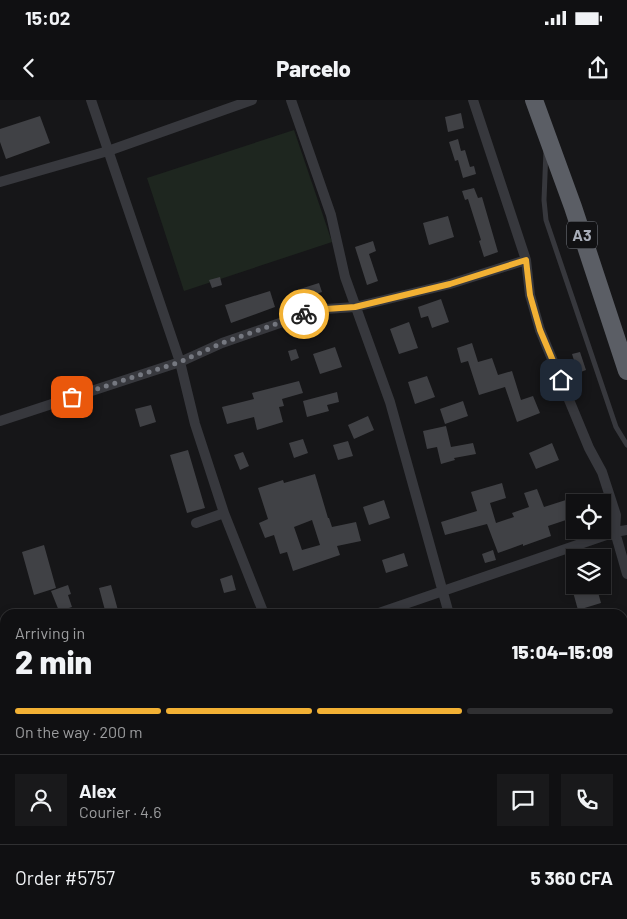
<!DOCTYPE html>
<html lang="en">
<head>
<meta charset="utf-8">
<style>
	:root { --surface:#101012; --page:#19191b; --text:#f1f3f6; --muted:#9c9d9f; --line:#303032; --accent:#f2b134 }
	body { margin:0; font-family:Barlow,sans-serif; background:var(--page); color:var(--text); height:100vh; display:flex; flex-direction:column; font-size:19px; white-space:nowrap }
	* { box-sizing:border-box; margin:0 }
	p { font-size:16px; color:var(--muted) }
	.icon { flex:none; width:28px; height:28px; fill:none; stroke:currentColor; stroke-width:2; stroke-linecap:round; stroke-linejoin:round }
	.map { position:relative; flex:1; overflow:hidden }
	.details { position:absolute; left:0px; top:509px; width:628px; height:311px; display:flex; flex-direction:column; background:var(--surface); border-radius:15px 15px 0 0; box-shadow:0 2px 8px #0003,0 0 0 1px var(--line) }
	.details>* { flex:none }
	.fabs { position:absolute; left:566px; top:394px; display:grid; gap:10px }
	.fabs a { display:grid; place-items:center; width:45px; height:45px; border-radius:0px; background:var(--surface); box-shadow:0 2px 8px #0003,0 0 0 1px var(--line); font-size:25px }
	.pin { position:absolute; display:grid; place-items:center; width:42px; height:42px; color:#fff; margin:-21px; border-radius:10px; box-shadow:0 2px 8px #0006 }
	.courier { position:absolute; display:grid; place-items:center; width:50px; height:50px; margin:-25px; border:4px solid #f2b134; border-radius:50%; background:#fff; color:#222; box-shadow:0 1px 6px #0007 }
	.overview em { font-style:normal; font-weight:800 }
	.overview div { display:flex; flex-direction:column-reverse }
	.overview { display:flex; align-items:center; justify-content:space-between; height:85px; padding:0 15px }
	h1 { font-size:32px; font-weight:800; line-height:38px }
	.bar { display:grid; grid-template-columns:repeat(4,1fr); gap:8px 5px; align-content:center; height:60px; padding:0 15px }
	.bar i { height:6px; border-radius:4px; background:var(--line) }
	.bar .on { background:var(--accent) }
	.bar p { grid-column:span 4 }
	.line { display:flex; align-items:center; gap:12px; padding:0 15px; border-top:1px solid var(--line) }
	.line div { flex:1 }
	.round { display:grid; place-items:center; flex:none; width:52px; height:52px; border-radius:0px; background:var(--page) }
	.status { display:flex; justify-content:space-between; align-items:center; height:35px; padding:0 25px; background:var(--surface); direction:ltr }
	.status svg { height:14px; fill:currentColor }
	header { display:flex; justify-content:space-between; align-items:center; height:65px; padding:0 15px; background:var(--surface); font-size:22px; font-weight:800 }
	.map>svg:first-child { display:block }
	.green { fill:#1e261f }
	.building { fill:#404145; fill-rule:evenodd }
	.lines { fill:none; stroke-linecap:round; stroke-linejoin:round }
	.service { stroke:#37383d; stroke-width:5 }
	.minor { stroke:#37383d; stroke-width:10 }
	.trunk { stroke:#5b5e65; stroke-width:18 }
	.done { stroke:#757880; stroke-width:5; stroke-dasharray:0 9 }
	.route { stroke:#f2b134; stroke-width:6 }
	.labels { text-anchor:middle; stroke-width:4; stroke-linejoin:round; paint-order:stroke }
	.shield { fill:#111113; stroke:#7b7e86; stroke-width:1 }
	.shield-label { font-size:16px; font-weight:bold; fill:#a8adb8 }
</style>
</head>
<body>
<div class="status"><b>15:02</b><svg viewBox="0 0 49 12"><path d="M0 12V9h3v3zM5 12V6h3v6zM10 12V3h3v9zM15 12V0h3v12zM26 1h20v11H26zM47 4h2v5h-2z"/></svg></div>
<header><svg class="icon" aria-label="back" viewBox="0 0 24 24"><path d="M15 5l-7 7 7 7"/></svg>Parcelo<svg class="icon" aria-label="share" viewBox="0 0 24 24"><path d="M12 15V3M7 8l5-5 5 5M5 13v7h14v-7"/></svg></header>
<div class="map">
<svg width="627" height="819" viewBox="0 0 627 819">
	<rect width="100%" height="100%" fill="#161618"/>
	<path class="green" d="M294 30 332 142 184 191 147 78Z"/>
	<path class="building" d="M461 13 464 28 448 32 445 17Z
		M40 16 50 43 6 59 0 42V29Z
		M458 39 461 51 465 50 470 67 474 66 476 74 463 78 458 60 455 61 449 42Z
		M474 88 478 98 482 97 498 152 484 157 479 141 481 140 468 99 465 100 462 91Z
		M448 116 454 137 429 145 423 123Z
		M373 141 376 151 369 154 378 181 367 185 355 147Z
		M220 177 222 185 212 188 209 180Z
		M319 183 322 192 303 198 300 189Z
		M270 191 275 207 231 223 225 205Z
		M441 199 449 222 432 228 428 216 421 218 418 207Z
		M409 222 418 248 399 254 390 229Z
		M472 243 478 262 492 258 498 275 512 271 521 300 533 296 540 313 517 322 505 287 479 295 468 261 461 263 457 248Z
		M335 247 342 267 320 274 313 254Z
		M296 249 299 258 291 261 288 251Z
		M580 252 586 270 578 273 572 254Z
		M427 276 435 297 415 304 408 282Z
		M299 281 303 293 282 299 284 306 279 307 283 322 257 330 254 317 227 324 222 307 254 299 252 293Z
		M337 292 339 302 327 305 329 311 307 317 303 301Z
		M463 301 468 316 445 324 440 309Z
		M151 305 156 322 140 327 135 309Z
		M368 316 374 330 354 339 348 325Z
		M446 326 451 347 473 343 476 354 454 358 455 360 441 364 437 347 427 349 423 331Z
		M303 339 308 353 294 358 289 343Z
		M348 341 353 356 338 360 333 345Z
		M552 343 559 360 536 369 529 353Z
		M188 350 205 408 187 413 170 355Z
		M243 352 249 366 240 370 234 355Z
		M315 374 328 418H329L332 427 356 422 361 441 337 446 340 455 293 471 287 452 280 454 274 435 265 438 259 423 268 419 258 388 283 380 284 383ZM312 420 320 445 302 450 294 427Z
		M502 383 506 398 490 403 496 423 514 417 512 413 529 407 524 393 537 389 544 407 569 399 575 417 548 426 551 436 523 446V444L498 453 487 424 445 435 441 422 477 411 471 392Z
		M384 400 390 418 369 425 363 407Z
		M44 445 56 488 34 495 22 452Z
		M493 450 496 460 485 463 482 454Z
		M404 453 408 466 386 473 382 460Z
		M232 475 236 490 224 493 220 479Z
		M68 485 71 494 68 495 72 507 59 511 51 491Z
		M111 485 119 514H106L99 488Z
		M596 485 601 503 578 510 573 492Z"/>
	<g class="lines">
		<path class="service" d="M546 50 544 100 546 120 616 327 627 345"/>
		<path class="minor" d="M91 0 180 262 195 324 224 413 264 514
			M291 0 331 115 345 177 390 302 449 514
			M473 0 526 160
			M0 82 108 51 252 0
			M0 321 180 262 222 243 303 215 326 209 355 207 450 184 526 160 530 195 540 230 589 348 602 372 616 415 615 432 627 474
			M196 423 224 413
			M376 514 615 432 627 430
			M0 623 5 622
			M622 794 627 792
			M365 815 366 819
			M544 815 545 819
			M553 819 564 815"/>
		<path class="trunk" d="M534 0 573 107 627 271"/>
	</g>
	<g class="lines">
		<path class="done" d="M72 297 180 262 222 243 304 214"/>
		<path class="route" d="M304 214 326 209 355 207 450 184 526 160 530 195 540 230 561 280"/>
	</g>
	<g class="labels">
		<rect class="shield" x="567" y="121.5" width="30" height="27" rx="4"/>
		<g class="shield-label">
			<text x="582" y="141">A3</text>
		</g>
	</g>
</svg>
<div class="fabs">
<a><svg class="icon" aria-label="locate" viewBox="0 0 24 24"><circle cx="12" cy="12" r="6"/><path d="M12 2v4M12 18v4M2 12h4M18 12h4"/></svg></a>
<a><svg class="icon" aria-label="layers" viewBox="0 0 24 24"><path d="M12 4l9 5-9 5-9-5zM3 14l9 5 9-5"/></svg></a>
</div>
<div class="pin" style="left:72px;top:297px;background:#ea580c"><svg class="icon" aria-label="bag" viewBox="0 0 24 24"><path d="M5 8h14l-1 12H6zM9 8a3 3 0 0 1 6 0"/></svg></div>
<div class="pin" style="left:561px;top:280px;background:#1f2937"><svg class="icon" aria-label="home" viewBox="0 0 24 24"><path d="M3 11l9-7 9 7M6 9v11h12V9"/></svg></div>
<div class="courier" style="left:304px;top:214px"><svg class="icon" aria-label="bike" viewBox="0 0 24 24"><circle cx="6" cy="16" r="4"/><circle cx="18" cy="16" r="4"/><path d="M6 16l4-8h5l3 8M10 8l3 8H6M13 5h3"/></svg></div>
<section class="details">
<div class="overview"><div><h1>2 min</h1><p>Arriving in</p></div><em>15:04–15:09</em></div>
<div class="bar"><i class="on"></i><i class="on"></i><i class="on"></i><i></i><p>On the way · 200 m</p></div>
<div class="line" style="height:90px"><a class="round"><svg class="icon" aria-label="person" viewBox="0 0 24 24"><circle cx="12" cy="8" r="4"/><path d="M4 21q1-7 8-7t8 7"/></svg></a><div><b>Alex</b><p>Courier · 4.6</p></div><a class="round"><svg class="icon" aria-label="chat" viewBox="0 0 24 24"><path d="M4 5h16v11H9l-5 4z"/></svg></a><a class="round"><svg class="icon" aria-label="phone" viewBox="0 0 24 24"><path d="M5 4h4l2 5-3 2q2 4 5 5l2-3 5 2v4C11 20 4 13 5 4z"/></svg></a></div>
<div class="line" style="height:65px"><div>Order #5757</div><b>5 360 CFA</b></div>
</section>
</div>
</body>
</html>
